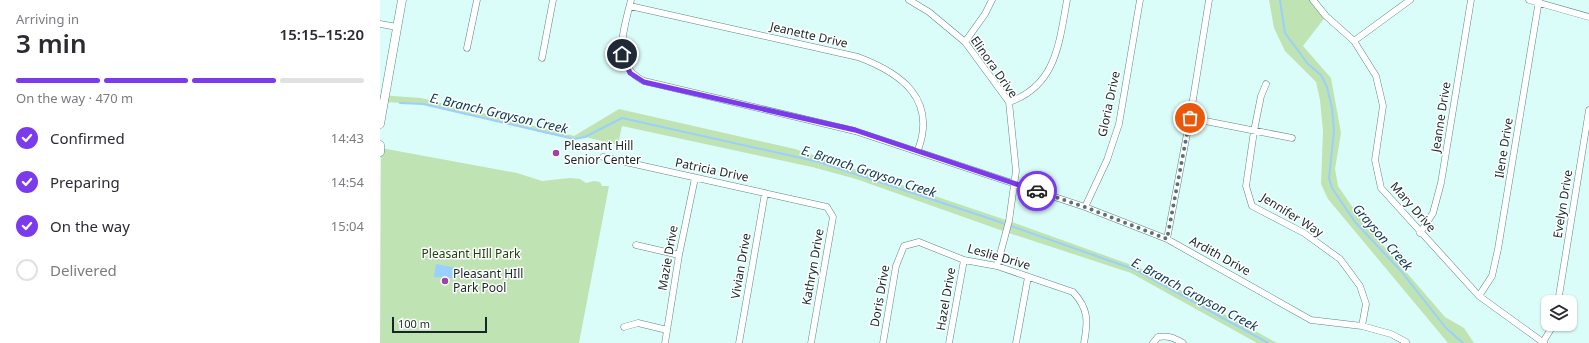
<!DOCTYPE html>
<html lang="en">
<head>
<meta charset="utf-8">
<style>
	:root { --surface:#fff; --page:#f2f2f3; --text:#2b2b33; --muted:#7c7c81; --line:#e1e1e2; --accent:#7c3aed }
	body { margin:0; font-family:"Noto Sans",sans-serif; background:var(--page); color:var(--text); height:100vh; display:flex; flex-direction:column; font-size:15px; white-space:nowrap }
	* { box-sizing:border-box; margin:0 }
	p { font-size:13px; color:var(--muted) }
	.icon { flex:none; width:22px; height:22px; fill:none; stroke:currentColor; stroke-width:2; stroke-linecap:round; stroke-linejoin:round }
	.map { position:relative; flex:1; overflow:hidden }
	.drawer { display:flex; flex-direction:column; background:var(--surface); width:380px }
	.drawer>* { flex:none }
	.buttons { position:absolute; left:1161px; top:295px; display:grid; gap:8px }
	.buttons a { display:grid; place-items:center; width:36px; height:36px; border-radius:8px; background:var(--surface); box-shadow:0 1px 3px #0004; font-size:20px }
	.scale { position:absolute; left:12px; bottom:10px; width:95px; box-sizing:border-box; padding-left:4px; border:2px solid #172726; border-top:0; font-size:11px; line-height:14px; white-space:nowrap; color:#172726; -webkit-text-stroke:3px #fff; paint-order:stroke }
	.pin { position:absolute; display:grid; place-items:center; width:34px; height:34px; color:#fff; margin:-17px; border:2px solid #fff; border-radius:50%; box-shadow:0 1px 4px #0007 }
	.courier { position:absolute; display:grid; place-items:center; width:40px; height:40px; margin:-20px; border:3px solid #7c3aed; border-radius:50%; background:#fff; color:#222; box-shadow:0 1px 5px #0007 }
	.overview em { font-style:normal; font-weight:600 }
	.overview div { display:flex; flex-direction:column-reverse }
	.overview { display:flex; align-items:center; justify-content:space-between; height:68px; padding:0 16px }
	h1 { font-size:26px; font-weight:600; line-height:30px }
	.bar { display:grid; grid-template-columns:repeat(4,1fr); gap:6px 4px; align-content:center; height:48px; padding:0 16px }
	.bar i { height:5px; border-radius:3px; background:var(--line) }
	.bar .on { background:var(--accent) }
	.bar p { grid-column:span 4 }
	ol { padding:0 16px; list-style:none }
	li { display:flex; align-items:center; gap:12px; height:44px }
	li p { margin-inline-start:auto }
	li .icon { padding:4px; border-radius:50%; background:var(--accent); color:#fff; stroke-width:4 }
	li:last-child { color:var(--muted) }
	li i { width:22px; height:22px; border:2px solid var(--line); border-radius:50% }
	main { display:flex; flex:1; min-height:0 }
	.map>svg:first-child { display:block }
	.green { fill:#c0e3b3 }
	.water { fill:#99d0fd }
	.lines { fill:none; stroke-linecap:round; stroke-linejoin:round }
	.stream { stroke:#99d0fd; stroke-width:2 }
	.minor-casing { stroke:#5e8683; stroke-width:7 }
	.secondary-casing { stroke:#5e8683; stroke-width:9 }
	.minor { stroke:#fff; stroke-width:6 }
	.secondary { stroke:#fff; stroke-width:8 }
	.done { stroke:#5c7270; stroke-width:4; stroke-dasharray:0 7.2 }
	.route { stroke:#7c3aed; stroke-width:5 }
	.poi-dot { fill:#9f41ab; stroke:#fff; stroke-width:1.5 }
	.labels { text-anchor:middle; stroke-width:3; stroke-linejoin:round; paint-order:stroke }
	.street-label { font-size:12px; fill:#172726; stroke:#fff }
	.poi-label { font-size:12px; fill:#172726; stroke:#fff; text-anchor:start }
	.park-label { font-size:12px; fill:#1e430b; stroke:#fff }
	.water-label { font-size:13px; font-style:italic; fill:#0b3754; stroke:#fff }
</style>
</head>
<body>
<main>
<section class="drawer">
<div class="overview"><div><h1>3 min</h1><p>Arriving in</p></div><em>15:15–15:20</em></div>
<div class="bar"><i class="on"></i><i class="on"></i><i class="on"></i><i></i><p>On the way · 470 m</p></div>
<ol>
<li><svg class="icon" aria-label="check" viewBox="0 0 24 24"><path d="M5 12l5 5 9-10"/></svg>Confirmed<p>14:43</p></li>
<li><svg class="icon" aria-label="check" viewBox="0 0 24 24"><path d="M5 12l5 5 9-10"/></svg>Preparing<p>14:54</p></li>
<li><svg class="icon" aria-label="check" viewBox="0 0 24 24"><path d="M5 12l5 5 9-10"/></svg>On the way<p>15:04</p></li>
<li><i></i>Delivered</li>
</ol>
</section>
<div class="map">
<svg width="1209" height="343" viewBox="0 0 1209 343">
	<rect width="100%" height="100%" fill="#dbfdfa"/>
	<path class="green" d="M889 0H933L946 16 923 46 951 78 961 133 955 169 958 186 982 221 1065 317 1084 328 1094 343H1068L948 199 941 184 943 131 940 100 936 82 905 51 894 28Z
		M0 95 41 98 194 136 239 109 415 149 629 221 760 268 897 343H877L751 273 626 232 476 179 432 167 242 126 238 145 205 137 194 139 43 104 4 102 0 115Z
		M1 148 137 173 162 181 190 178 200 179 206 183 214 181 220 182 222 186H229L199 343H0Z"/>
	<path class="water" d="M56 264 77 268 76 278 54 277Z"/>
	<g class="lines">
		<path class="stream" d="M900 0 905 33 928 64 941 75 947 87 952 108 954 131 949 178 952 188 975 222 1021 271 1066 328 1083 343
			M20 103 43 104 194 139 205 137 242 118 439 162 611 219 756 270 888 343"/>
		<defs>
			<path id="minor" d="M251 0C244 30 230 64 264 81L475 131 705 207 787 239 931 320 982 326 1011 334 1026 342
				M529 0 549 12 585 42 629 102 636 171 629 221 617 266
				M933 0 946 16 974 41 996 76 1003 106 995 160 1001 188 1099 296 1164 343
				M1149 0 1209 17
				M250 6 478 57C521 73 557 99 538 150
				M0 24 17 27
				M974 41 1030 0
				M585 42 605 14 612 0
				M87 48 97 0
				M162 58 173 0
				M886 84 881 96 874 131 866 186 872 206 924 233 960 259 980 286 986 304 982 326
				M629 102C676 86 679 44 687 0
				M810 118 912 138
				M223 157 447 207 453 217 431 343
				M705 207 727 160 739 124 760 0
				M1040 233 1053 213 1061 183 1091 0
				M787 239 810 118 829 0
				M256 245 299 255
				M1099 296 1112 276 1118 249 1159 0
				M1178 302 1209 110
				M244 327 258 323 287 330
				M1163 342 1174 324
				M285 343 299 255 315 178
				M359 343 385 193
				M503 343 516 266 524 246 539 242 584 260 617 266 693 292C709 309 708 322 704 343
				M569 343 584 260
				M636 343 648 277
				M773 343 778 337C788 335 794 338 803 343"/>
			<path id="secondary" d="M0 124 22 0
				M0 145V152"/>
		</defs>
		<use href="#minor" class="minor-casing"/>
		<use href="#secondary" class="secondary-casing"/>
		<use href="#minor" class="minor"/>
		<use href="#secondary" class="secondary"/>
	</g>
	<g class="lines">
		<path class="done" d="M657 191 705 207 787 239 810 118"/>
		<path class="route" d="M242 54 250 73 264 82 475 130 657 191"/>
	</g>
	<g class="poi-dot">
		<circle cx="176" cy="153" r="4"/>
		<circle cx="65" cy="281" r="4"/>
	</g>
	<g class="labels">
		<g class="street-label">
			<text transform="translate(429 35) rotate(13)" y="4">Jeanette Drive</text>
			<text transform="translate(614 67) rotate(55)" y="4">Elinora Drive</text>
			<text transform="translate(729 104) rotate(-78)" y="4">Gloria Drive</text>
			<text transform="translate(1061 117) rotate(-81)" y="4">Jeanne Drive</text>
			<text transform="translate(1124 148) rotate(-81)" y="4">Ilene Drive</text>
			<text transform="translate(332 170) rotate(12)" y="4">Patricia Drive</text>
			<text transform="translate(1183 204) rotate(-81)" y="4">Evelyn Drive</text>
			<text transform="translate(1033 207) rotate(49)" y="4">Mary Drive</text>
			<text transform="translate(912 215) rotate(32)" y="4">Jennifer Way</text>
			<text transform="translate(840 256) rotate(29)" y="4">Ardith Drive</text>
			<text transform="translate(619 257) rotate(16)" y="4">Leslie Drive</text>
			<text transform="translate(288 258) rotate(-80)" y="4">Mazie Drive</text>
			<text transform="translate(361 266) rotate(-80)" y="4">Vivian Drive</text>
			<text transform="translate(433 267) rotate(-80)" y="4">Kathryn Drive</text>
			<text transform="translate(500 296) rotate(-80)" y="4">Doris Drive</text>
			<text transform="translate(566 299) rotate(-80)" y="4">Hazel Drive</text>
		</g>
		<g class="poi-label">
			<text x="184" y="150">Pleasant Hill<tspan x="184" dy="14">Senior Center</tspan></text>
			<text x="73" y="278">Pleasant HIll<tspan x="73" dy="14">Park Pool</tspan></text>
		</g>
		<g class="park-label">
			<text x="91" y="258">Pleasant HIll Park</text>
		</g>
		<g class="water-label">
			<text transform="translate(119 113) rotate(13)" y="5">E. Branch Grayson Creek</text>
			<text transform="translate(489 171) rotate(18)" y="5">E. Branch Grayson Creek</text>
			<text transform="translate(1003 237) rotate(49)" y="5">Grayson Creek</text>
			<text transform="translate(815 294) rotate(28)" y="5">E. Branch Grayson Creek</text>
		</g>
	</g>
</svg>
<div class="buttons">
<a><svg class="icon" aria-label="layers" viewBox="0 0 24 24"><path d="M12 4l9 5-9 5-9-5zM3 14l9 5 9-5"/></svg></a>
</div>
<div class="scale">100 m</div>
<div class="pin" style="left:810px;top:118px;background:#ea580c"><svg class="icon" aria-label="bag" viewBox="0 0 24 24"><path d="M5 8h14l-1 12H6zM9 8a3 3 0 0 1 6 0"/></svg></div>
<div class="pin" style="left:242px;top:54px;background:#1f2937"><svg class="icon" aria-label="home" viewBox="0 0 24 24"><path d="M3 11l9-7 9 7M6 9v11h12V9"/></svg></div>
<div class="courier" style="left:657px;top:191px"><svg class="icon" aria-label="car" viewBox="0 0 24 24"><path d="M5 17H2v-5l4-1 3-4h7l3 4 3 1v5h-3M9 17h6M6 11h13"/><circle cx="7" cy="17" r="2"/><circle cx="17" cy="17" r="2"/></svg></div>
</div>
</main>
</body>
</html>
